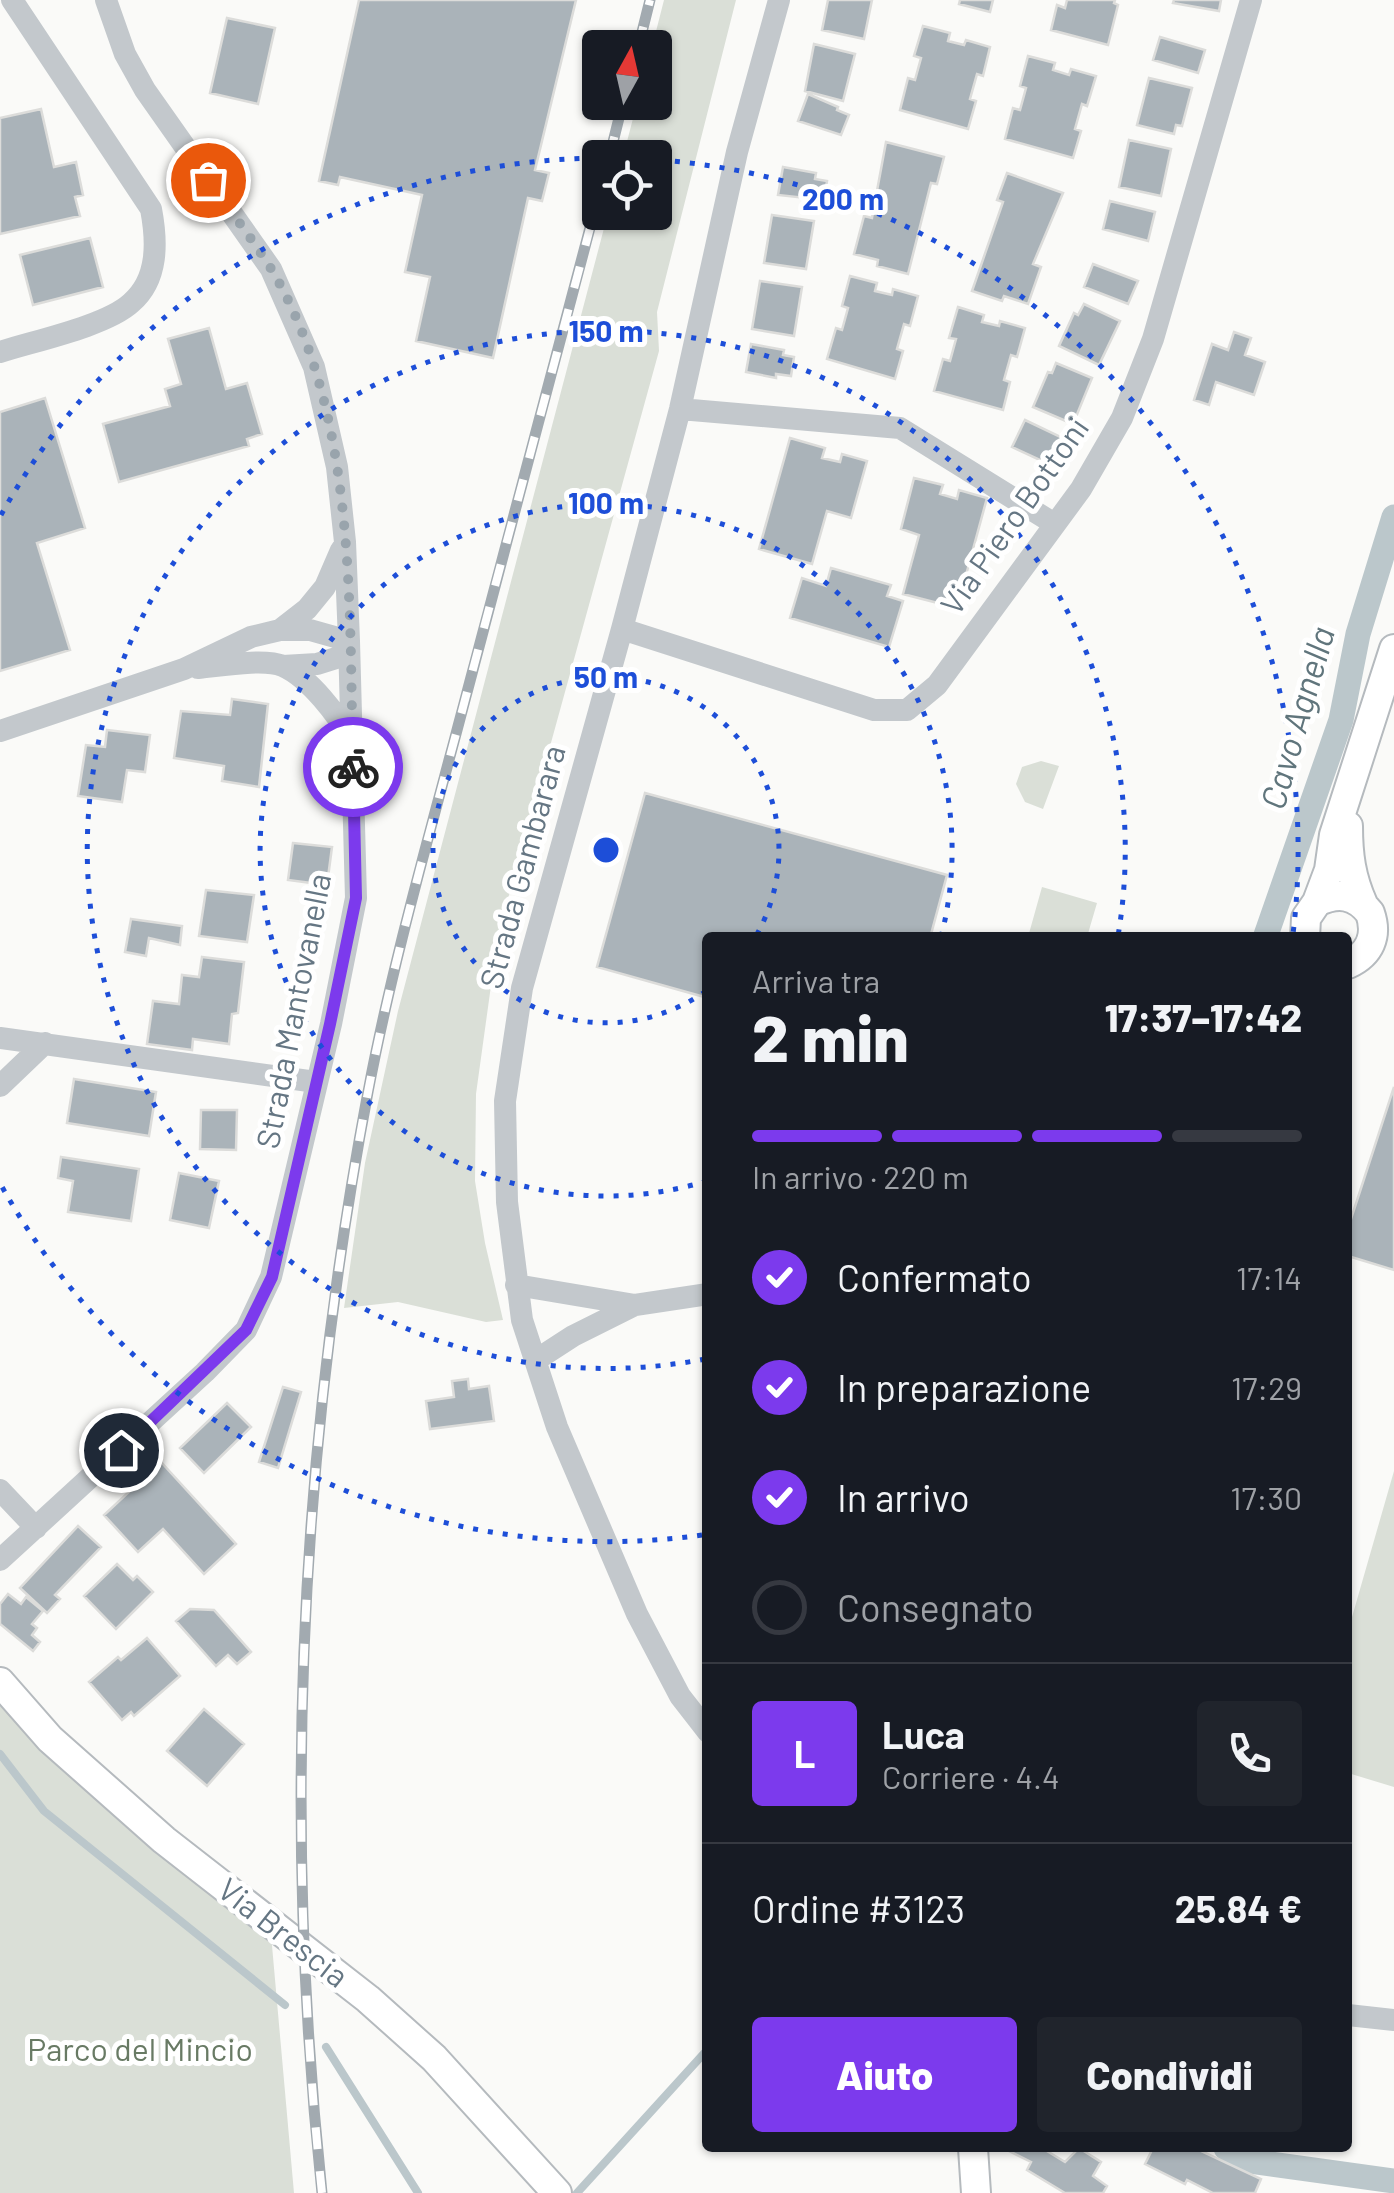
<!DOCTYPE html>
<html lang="it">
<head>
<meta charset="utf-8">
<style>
	:root { --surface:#171b24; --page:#20242c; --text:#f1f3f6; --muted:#9ea1a6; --line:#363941; --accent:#7c3aed }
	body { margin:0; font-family:Barlow,sans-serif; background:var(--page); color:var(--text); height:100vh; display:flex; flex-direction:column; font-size:38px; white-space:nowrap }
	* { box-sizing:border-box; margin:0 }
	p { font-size:32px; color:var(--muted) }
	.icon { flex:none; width:55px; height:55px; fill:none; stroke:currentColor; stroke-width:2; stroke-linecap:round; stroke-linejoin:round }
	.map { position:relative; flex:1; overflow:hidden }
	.sheet { position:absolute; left:702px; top:932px; width:650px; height:1220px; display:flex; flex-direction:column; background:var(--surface); border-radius:10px; box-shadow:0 2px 8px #0004 }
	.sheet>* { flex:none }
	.needle { width:65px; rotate:8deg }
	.controls { position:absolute; left:582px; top:30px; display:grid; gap:20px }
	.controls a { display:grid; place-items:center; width:90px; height:90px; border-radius:10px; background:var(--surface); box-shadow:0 2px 8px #0004; font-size:50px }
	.pin { position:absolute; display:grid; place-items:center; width:85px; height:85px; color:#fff; margin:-42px; border:5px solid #fff; border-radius:50%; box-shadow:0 2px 10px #0007 }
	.courier { position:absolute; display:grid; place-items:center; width:100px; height:100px; margin:-50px; border:8px solid #7c3aed; border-radius:50%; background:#fff; color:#222; box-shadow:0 2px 12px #0007 }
	.summary em { font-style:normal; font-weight:800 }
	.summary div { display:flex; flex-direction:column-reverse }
	.summary { display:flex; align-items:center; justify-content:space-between; height:170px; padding:0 50px }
	h1 { font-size:65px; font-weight:800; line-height:75px }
	.bar { display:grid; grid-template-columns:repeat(4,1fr); gap:15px 10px; align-content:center; height:120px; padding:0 50px }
	.bar i { height:12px; border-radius:8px; background:var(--line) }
	.bar .selected { background:var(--accent) }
	.bar p { grid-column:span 4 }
	.line { display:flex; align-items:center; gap:25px; padding:0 50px; border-top:2px solid var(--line) }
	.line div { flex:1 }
	.round { display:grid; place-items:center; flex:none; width:105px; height:105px; border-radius:10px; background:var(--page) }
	ol { padding:0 50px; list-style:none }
	li { display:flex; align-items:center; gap:30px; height:110px }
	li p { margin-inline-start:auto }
	li .icon { padding:10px; border-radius:50%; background:var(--accent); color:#fff; stroke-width:4 }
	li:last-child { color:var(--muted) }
	li i { width:55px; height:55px; border:5px solid var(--line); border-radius:50% }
	.primary-button { display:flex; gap:20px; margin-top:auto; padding:20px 50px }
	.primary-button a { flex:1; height:115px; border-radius:10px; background:var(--accent); color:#fff; font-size:40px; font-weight:800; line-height:115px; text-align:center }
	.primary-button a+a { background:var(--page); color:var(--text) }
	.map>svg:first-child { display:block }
	.green { fill:#dadfd7 }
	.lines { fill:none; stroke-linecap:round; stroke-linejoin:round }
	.stream { stroke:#bbc7cb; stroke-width:8 }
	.canal { stroke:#bbc7cb; stroke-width:25 }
	.building { fill:#aab3b9; stroke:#dcdcda; stroke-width:2.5 }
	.major-casing { stroke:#b5babe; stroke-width:32 }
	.minor { stroke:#c3c8cc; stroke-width:22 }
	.major { stroke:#fff; stroke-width:28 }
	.rail-casing { stroke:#a2aab0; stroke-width:11 }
	.rail { stroke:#fff; stroke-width:8; stroke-dasharray:22; stroke-linecap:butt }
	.done { stroke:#99a4ac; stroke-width:10; stroke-dasharray:0 18 }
	.route { stroke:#7c3aed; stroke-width:12 }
	.ring { fill:none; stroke:#1d4ed8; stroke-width:5; stroke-dasharray:5 10 }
	.labels { text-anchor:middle; stroke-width:10; stroke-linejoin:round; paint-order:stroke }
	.street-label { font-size:32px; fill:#657683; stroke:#fff }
	.park-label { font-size:32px; fill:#687a64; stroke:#fff }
	.water-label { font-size:35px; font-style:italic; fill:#60757c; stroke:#fff }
	.centre { fill:#1d4ed8; stroke:#fff; stroke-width:5 }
	.ring-label { font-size:30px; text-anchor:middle; font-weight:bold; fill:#1d4ed8; stroke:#fff; stroke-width:10; stroke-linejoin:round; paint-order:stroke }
</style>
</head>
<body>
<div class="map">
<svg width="1394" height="2193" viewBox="0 0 1394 2193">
	<rect width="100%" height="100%" fill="#fafaf8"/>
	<path class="green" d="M664 0H736L657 312 659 351 498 935 476 1094 475 1181 485 1243 503 1320 486 1322 398 1302 344 1308 365 1163 398 1011 608 213 655 212V158L623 157 637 103 655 102V48L652 47Z
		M1041 761 1059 766 1043 809 1025 802 1016 784 1022 767Z
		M1042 887 1097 903 1087 937H1028Z
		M1394 1471V1787L1348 1773V1631Z
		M0 1682 270 1923 294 2193H0Z"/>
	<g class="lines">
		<path class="stream" d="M0 1754 44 1811 285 2005
			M326 2047 418 2193
			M577 2193 708 2049"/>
		<path class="canal" d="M1265 938 1341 720 1358 634 1394 517
			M1226 2148 1243 2160 1394 2181"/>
	</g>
	<path class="building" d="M359 0H576L535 170 549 173 542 201 528 198 493 358 416 341 430 277 405 272 422 195 340 177 338 185 319 181Z
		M828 0H872L864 39 822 30Z
		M960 0H993L990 12 959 4Z
		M1067 0H1115L1114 3 1118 5 1108 45 1051 30 1057 5 1065 8Z
		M1174 0H1221L1219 11 1173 3Z
		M227 18 275 28 258 104 210 93Z
		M923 26 950 33 948 41 964 45 966 40 990 47 983 76 977 74 970 99 976 101 968 129 900 110 908 78 915 80 921 58 914 56Z
		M1160 37 1205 50 1198 73 1153 60Z
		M814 44 855 54 843 101 805 91Z
		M1028 56 1055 63 1053 70 1069 75 1071 69 1096 76 1087 106 1082 104 1075 129 1081 131 1073 158 1005 139 1013 108 1020 110 1026 88 1020 86Z
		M1149 78 1192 88 1182 126 1176 125 1174 134 1137 125Z
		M808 94 838 107 837 110 849 115 841 135 798 121Z
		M41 109 54 167 76 162 83 195 75 197 80 216 0 234V118Z
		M1129 140 1171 149 1161 196 1119 187Z
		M886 142 944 157 937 184 931 183 908 274 877 266 878 260 854 254 864 216 872 218Z
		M783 167 816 173 815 179 827 181 824 200 778 195Z
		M1007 173 1063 193 1033 264 1041 267 1028 304 1004 296 1002 301 972 291 1003 202 997 200Z
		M1110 201 1155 212 1148 241 1103 229Z
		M772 215 814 221 806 269 764 263Z
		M90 238 103 287 33 305 20 255Z
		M1093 264 1138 281 1128 304 1084 287Z
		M850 276 877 283 875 291 892 295 893 289 918 296 910 326 904 324 897 349 903 351 895 379 827 359 836 328 842 330 848 308 842 306Z
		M760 281 802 287 794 336 752 329Z
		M1084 304 1120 321 1099 365 1059 346 1074 313 1078 315Z
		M958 307 984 315 982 322 999 326 1000 321 1025 328 1017 357 1011 355 1004 380 1010 382 1003 410 934 391 943 359 950 361 956 339 949 338Z
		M209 328 226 389 247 383 262 434 247 439 249 446 119 482 103 424 170 406 165 389 181 384 168 339Z
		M1234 332 1251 338 1245 355 1265 362 1254 395 1216 382 1209 405 1194 400 1212 344 1228 350Z
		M751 344 784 350 783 355 794 357 791 376 776 374V378L746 372Z
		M1056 363 1092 378 1073 424 1033 407 1048 372 1052 373Z
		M45 398 85 528 37 543 70 650 0 671V412Z
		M1025 420 1067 440 1055 467 1012 447Z
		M790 438 825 448 822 458 840 462 842 454 867 461 851 518 827 511 812 564 759 549Z
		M914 478 943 485 940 494 957 499 959 490 987 498 957 608 903 594 919 535 901 529Z
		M831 568 891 585 887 596 903 601 889 647 790 618 802 578 826 586Z
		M232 699 268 704 259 787 222 781 224 766 174 758 181 711 230 715Z
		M107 730 150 735 145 772 127 770 122 802 78 796 86 745 105 747Z
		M645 793 947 875 930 938H708V998L597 967Z
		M293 843 332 847 327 885 288 880Z
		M206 890 254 895 247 942 199 936Z
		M131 919 182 926 180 945 149 938 146 956 125 952Z
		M202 957 244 962 238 1013 232 1014 229 1044 193 1039 192 1050 147 1044 153 1001 179 1004 182 975 199 977Z
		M74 1079 156 1092 149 1136 67 1123Z
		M1394 1087V1270L1348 1256V1228Z
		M201 1110H237L236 1150 200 1149Z
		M61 1157 139 1169 131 1221 68 1212 73 1181 58 1178Z
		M179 1173 219 1181 209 1228 170 1220Z
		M468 1379 469 1389 489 1386 494 1421 430 1429 426 1401 454 1397 452 1381Z
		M283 1387 301 1392 278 1468 259 1462Z
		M227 1403 251 1427 204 1473 180 1448Z
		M161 1462 236 1544 204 1574 163 1529 138 1552 104 1515Z
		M78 1526 101 1547 55 1595 60 1599 47 1613 20 1588Z
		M117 1564 133 1580 137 1576 153 1592 116 1629 84 1596Z
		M8 1594 21 1604 26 1597 43 1611 32 1624 37 1628 32 1635 40 1642 33 1651 0 1624V1604Z
		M190 1609 214 1610 251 1652 237 1664 228 1655 216 1666 176 1621Z
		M147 1638 180 1676 134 1716 131 1712 122 1720 89 1682 118 1657 121 1660Z
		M204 1709 244 1744 207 1786 167 1751Z
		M1003 2148H1042L1065 2162 1079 2148 1101 2162 1093 2176 1107 2186 1103 2193H1065L1027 2170 1031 2162Z
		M1153 2148H1195L1261 2179 1255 2193H1213L1187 2180 1185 2184 1145 2164Z"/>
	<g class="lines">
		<defs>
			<path id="major" d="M1348 826C1348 855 1351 877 1363 904
				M1317 902C1338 892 1355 894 1370 913 1378 936 1370 954 1348 964
				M1305 938 1306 918 1317 902 1329 870 1334 835 1394 649
				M0 1682 50 1739 164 1840 368 1999 434 2058 557 2193
				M973 2148 976 2193"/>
		</defs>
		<use href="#major" class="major-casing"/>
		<path class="minor" d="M0 352C34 341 106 326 131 303 159 279 157 241 151 209L12 0
			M680 409 900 428 1053 523
			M622 629 874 710H907L937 685 1081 489 1122 418 1153 339 1251 0
			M280 630H310L349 641
			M283 666 317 664 349 654
			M198 668C219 666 264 658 283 666 310 678 338 716 352 740
			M0 731 184 669 251 637 280 630 307 609 325 587 341 550
			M0 1038 316 1082
			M0 1086 45 1043
			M516 1285 635 1305
			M536 1360 573 1336 635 1305 708 1294
			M0 1490 36 1528
			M0 1560 205 1372 246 1330 271 1277 331 1024 356 898 349 641 345 542 337 467 314 367 271 269 145 90 125 54 106 0
			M708 1732 680 1696 637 1614 557 1427 522 1320 507 1202 505 1101 522 988 622 629 680 409 737 152 779 0
			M1348 2015 1394 2020"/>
		<use href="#major" class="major"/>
		<defs>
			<path id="rail" d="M638 48 650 0
				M609 158 623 102
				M322 2193C283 1825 299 1456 368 1092 392 965 428 840 461 715 507 540 554 365 600 190"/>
		</defs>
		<use href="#rail" class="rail-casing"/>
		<use href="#rail" class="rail"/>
	</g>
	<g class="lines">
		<path class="done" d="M208 180C228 208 251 237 270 267 357 410 349 605 353 767"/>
		<path class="route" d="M121 1450 246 1330 272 1277 330 1024 356 898 353 767"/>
	</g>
	<g class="ring">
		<path d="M706 991A173 173 0 1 1 756 936"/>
		<path d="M707 1181A346 346 0 1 1 941 937"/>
		<path d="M705 1359A519 519 0 1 1 1118 936"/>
		<path d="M702 1535A692 692 0 0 1 1 1185M1 515A692 692 0 0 1 600 158M660 160A692 692 0 0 1 1293 934"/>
	</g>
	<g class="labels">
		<g class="street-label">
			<text transform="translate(1015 516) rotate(-55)" y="11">Via Piero Bottoni</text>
			<text transform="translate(523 867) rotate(-75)" y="11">Strada Gambarara</text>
			<text transform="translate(294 1011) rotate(-79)" y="11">Strada Mantovanella</text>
			<text transform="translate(283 1933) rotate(38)" y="11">Via Brescia</text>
		</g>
		<g class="park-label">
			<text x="140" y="2061">Parco del Mincio</text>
		</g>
		<g class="water-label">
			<text transform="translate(1298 718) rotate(-74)" y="12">Cavo Agnella</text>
		</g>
	</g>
	<circle cx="606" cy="850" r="15" class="centre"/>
	<g class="ring-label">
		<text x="843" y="210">200 m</text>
		<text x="606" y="342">150 m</text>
		<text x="606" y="514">100 m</text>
		<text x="606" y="688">50 m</text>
	</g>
</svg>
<div class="controls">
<a><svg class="needle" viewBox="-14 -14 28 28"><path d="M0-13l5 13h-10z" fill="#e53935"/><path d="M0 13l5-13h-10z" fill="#9ea1a6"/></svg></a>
<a><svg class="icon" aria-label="locate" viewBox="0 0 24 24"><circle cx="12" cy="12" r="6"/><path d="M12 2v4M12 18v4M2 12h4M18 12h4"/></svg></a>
</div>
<div class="pin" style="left:208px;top:180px;background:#ea580c"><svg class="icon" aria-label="bag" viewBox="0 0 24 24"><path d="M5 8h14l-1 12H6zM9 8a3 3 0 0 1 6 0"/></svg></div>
<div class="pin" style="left:121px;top:1450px;background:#1f2937"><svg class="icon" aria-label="home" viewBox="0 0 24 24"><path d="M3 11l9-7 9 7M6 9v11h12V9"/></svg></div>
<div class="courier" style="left:353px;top:767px"><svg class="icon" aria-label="bike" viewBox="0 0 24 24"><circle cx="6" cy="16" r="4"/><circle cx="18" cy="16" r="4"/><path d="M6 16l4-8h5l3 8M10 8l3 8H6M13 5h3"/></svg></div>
<section class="sheet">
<div class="summary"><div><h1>2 min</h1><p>Arriva tra</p></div><em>17:37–17:42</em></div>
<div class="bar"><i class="selected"></i><i class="selected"></i><i class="selected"></i><i></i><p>In arrivo · 220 m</p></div>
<ol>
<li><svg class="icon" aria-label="check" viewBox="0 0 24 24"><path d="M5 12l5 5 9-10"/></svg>Confermato<p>17:14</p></li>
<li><svg class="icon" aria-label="check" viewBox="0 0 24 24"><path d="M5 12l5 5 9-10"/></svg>In preparazione<p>17:29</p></li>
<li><svg class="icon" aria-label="check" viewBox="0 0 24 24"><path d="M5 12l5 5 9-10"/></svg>In arrivo<p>17:30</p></li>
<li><i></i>Consegnato</li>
</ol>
<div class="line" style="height:180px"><b class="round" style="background:var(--accent);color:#fff">L</b><div><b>Luca</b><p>Corriere · 4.4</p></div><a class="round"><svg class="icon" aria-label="phone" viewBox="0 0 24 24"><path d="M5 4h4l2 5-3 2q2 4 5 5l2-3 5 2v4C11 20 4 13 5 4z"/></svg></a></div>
<div class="line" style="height:130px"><div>Ordine #3123</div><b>25.84 €</b></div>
<div class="primary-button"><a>Aiuto</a><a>Condividi</a></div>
</section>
</div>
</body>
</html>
